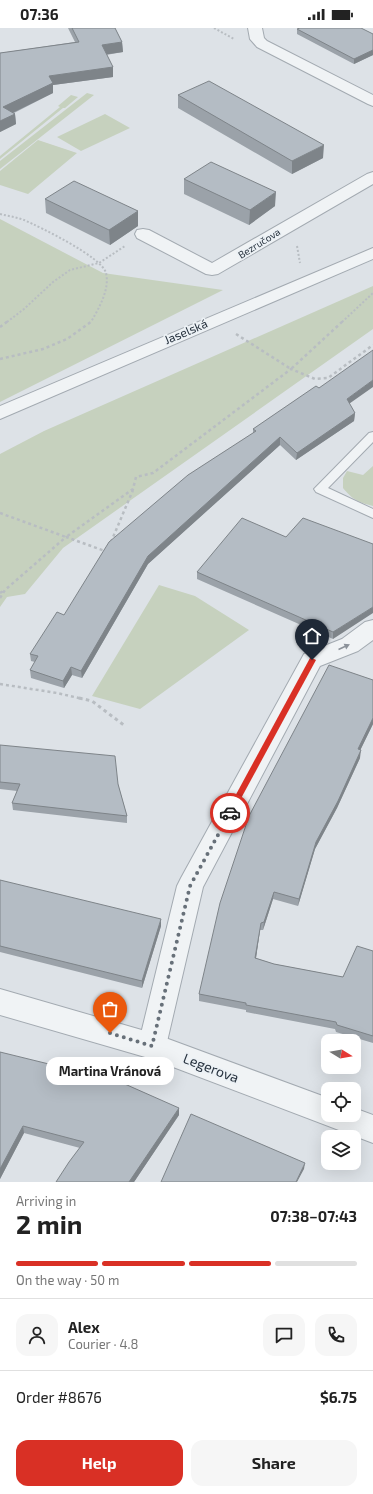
<!DOCTYPE html>
<html lang="en">
<head>
<meta charset="utf-8">
<style>
	:root { --surface:#fff; --page:#f6f6f6; --text:#222; --muted:#767676; --line:#e0e0e0; --accent:#d93025 }
	body { margin:0; font-family:"Exo 2",sans-serif; background:var(--page); color:var(--text); height:100vh; display:flex; flex-direction:column; font-size:15px; white-space:nowrap }
	* { box-sizing:border-box; margin:0 }
	p { font-size:13px; color:var(--muted) }
	.icon { flex:none; width:22px; height:22px; fill:none; stroke:currentColor; stroke-width:2; stroke-linecap:round; stroke-linejoin:round }
	.map { position:relative; height:1154px; overflow:hidden }
	.details { display:flex; flex-direction:column; background:var(--surface); flex:1 }
	.details>* { flex:none }
	.needle { width:26px; rotate:101deg }
	.controls { position:absolute; left:321px; top:1006px; display:grid; gap:8px }
	.controls a { display:grid; place-items:center; width:40px; height:40px; border-radius:8px; background:var(--surface); box-shadow:0 4px 16px #0002; font-size:20px }
	.pin { position:absolute; display:grid; place-items:center; width:34px; height:34px; color:#fff; margin:-41px -17px; border-radius:50% 50% 50% 0; rotate:-45deg; box-shadow:0 0 4px #0007 }
	.pin .icon { rotate:45deg }
	.courier { position:absolute; display:grid; place-items:center; width:40px; height:40px; margin:-20px; border:3px solid #d93025; border-radius:50%; background:#fff; color:#222; box-shadow:0 1px 5px #0007 }
	.bubble { position:absolute; height:28px; border-radius:12px; background:var(--surface); box-shadow:0 4px 16px #0002; font-size:13px; font-weight:700; line-height:28px; text-align:center }
	.headline em { font-style:normal; font-weight:700 }
	.headline div { display:flex; flex-direction:column-reverse }
	.headline { display:flex; align-items:center; justify-content:space-between; height:68px; padding:0 16px }
	h1 { font-size:26px; font-weight:700; line-height:30px }
	.bar { display:grid; grid-template-columns:repeat(4,1fr); gap:6px 4px; align-content:center; height:48px; padding:0 16px }
	.bar i { height:5px; border-radius:3px; background:var(--line) }
	.bar .on { background:var(--accent) }
	.bar p { grid-column:span 4 }
	.line { display:flex; align-items:center; gap:10px; padding:0 16px; border-top:1px solid var(--line) }
	.line div { flex:1 }
	.round { display:grid; place-items:center; flex:none; width:42px; height:42px; border-radius:12px; background:var(--page) }
	.cta { display:flex; gap:8px; margin-top:auto; padding:8px 16px }
	.cta a { flex:1; height:46px; border-radius:12px; background:var(--accent); color:#fff; font-size:16px; font-weight:700; line-height:46px; text-align:center }
	.cta a+a { background:var(--page); color:var(--text) }
	.status { display:flex; justify-content:space-between; align-items:center; height:28px; padding:0 20px; background:var(--surface); direction:ltr }
	.status svg { height:11px; fill:currentColor }
	.map>svg:first-child { display:block }
	.green { fill:#c6d1be }
	.lines { fill:none; stroke-linecap:round; stroke-linejoin:round }
	.service-casing { stroke:#a3aab1; stroke-width:2 }
	.minor-casing { stroke:#a3aab1; stroke-width:2 }
	.tertiary-casing { stroke:#a3aab1; stroke-width:2 }
	.path-far2 { stroke:#b8bdc2; stroke-width:2; stroke-dasharray:2 2; stroke-linecap:butt }
	.path-far1 { stroke:#b8bdc2; stroke-width:2.5; stroke-dasharray:3 3; stroke-linecap:butt }
	.path { stroke:#b8bdc2; stroke-width:3; stroke-dasharray:3.5 3.5; stroke-linecap:butt }
	.service { fill:#f0f3f5; fill-rule:evenodd }
	.minor { fill:#f0f3f5; fill-rule:evenodd }
	.tertiary { fill:#f0f3f5; fill-rule:evenodd }
	.wall { fill:#9ba2a9 }
	.shaded-wall { fill:#7e8489 }
	.building { fill:#b4bcc4; stroke:#7e8489 }
	.oneway { fill:#8c929a }
	.route { fill:#d93025 }
	.done { stroke:#677079; stroke-width:4; stroke-dasharray:0 7.2 }
	.labels { text-anchor:middle; stroke-width:3.5; stroke-linejoin:round; paint-order:stroke }
	.far-street-label { font-size:10px; fill:#27323e; stroke:#ecf1f5 }
	.street-label { font-size:12px; fill:#27323e; stroke:#ecf1f5 }
	.near-street-label { font-size:14px; fill:#27323e; stroke:#ecf1f5 }
</style>
</head>
<body>
<div class="status"><b>07:36</b><svg viewBox="0 0 49 12"><path d="M0 12V9h3v3zM5 12V6h3v6zM10 12V3h3v9zM15 12V0h3v12zM26 1h20v11H26zM47 4h2v5h-2z"/></svg></div>
<div class="map">
<svg width="373" height="1154" viewBox="0 0 373 1154">
	<rect width="100%" height="100%" fill="#dde2e7"/>
	<path class="green" d="M87 65 94 67 0 141V133Z
		M71 67 78 69 65 80H63L0 131V128L60 79 58 78Z
		M105 86 130 100 81 123 57 109Z
		M38 112 77 125 28 166 0 157V143Z
		M0 191 103 245 223 262 0 374Z
		M373 258V301L63 520 25 566 7 569 0 579V426L44 403Z
		M373 438V478C358 474 353 472 343 460V450L347 443 363 447Z
		M159 557 195 568 249 602 140 681 92 668Z"/>
	<g class="lines">
		<defs>
			<path id="service" d="M373 404V414L328 460 373 481V490L316 464 314 461 369 405Z"/>
			<path id="minor" d="M248 0H262L264 10 267 13 373 67V78L368 76 257 19 250 11Z
				M373 144V156L218 246 212 247 206 246 137 210 135 206 137 202 143 201 149 202 212 235 367 146Z
				M373 592V612L358 623 320 638 203 859 166 1018 162 1027 152 1031 142 1027 138 1018 177 858 181 850 304 626 342 611 365 594Z"/>
			<path id="tertiary" d="M373 220V231L0 391V378Z
				M0 961 152 1005 328 1070V1087H354V1080L373 1087V1115L152 1031 0 987Z"/>
		</defs>
		<use href="#service" class="service-casing"/>
		<use href="#minor" class="minor-casing"/>
		<use href="#tertiary" class="tertiary-casing"/>
		<path class="path-far2" d="M214 0 234 11
			M0 186C8 188 16 189 24 192 40 199 102 229 106 245 110 261 99 280 91 294
			M297 218 300 235
			M7 294 24 281 53 254 70 242 99 235 125 218
			M342 294 373 265"/>
		<path class="path-far1" d="M0 299 8 293
			M236 306 291 341 343 293
			M0 331 43 321 67 311 92 293
			M0 485 66 509 133 461 136 449 153 445 291 341 315 351 328 350 373 317
			M111 514 133 462
			M0 565 5 562
			M0 570 5 562 66 509 105 523
			M0 656 57 665 83 671"/>
		<path class="path" d="M79 670 92 673 125 698"/>
		<use href="#service" class="service"/>
		<use href="#minor" class="minor"/>
		<use href="#tertiary" class="tertiary"/>
	</g>
	<path class="wall" d="M68 0H115L122 14 123 24 106 27 113 39V49L53 57V65L14 85 15 86 16 96 0 104V25L75 14Z
		M297 1 373 6V27L354 36 297 6Z
		M178 67 323 130 292 146 178 80Z
		M184 151 275 178 249 197 184 166Z
		M45 171 138 183V198L110 217 46 185Z
		M319 360 349 376 355 385 354 393 296 432 280 417 148 536 82 650 72 647 64 660 31 650 30 642 35 634 31 633 30 626 64 587 253 405V401Z
		M373 516 333 611 197 551V544Z
		M373 652V696L360 722V730L337 780 315 821 298 878 273 871 263 902H260L256 930 274 936 343 949 373 923V1015L336 1004 335 1001 246 984V982L199 973V966Z
		M0 717 118 756 127 788V795L13 782 12 775 17 763 0 761Z
		M0 852 161 898 142 960 0 924Z
		M0 1024 179 1087 134 1154H56L80 1120 24 1105 0 1151Z"/>
	<path class="shaded-wall" d="M122 14 123 24 102 27V17Z
		M373 22V27L354 36V31Z
		M113 39V49L53 57V65L4 89 3 79 49 48Z
		M15 86 16 96 0 104V93Z
		M324 117 323 130 292 146V133Z
		M276 164 275 178 249 197 250 182Z
		M138 183V198L110 217 109 202Z
		M373 352V359L346 378 347 371Z
		M355 385 354 393 296 432 297 425Z
		M280 409V417L148 536 82 650 81 643 148 528Z
		M373 579V585L333 611V604Z
		M71 639 72 647 64 660 63 653Z
		M373 690V696L357 729 358 721Z
		M361 722 360 730 337 780 315 821 298 878 299 871 316 814Z
		M274 864 273 871 263 902 264 894Z
		M161 891V898L142 960V953Z
		M261 895 255 937V930Z
		M179 1080V1087L134 1154H129Z
		M23 1098 24 1105 0 1151V1141Z
		M305 1135 304 1141 297 1154H296Z"/>
	<path class="building" d="M72 0H115L122 14 102 17 113 39 49 48 53 55 3 79 15 86 0 93V25L79 14Z
		M300 0H361L373 6V22L354 31 297 1Z
		M209 53 324 117 292 133 178 67Z
		M211 134 276 164 250 182 184 151Z
		M74 153 138 183 109 202 45 171Z
		M373 322V352L347 371 355 385 297 425 280 409 148 528 81 643 71 639 63 653 30 642 38 628 30 626 57 584 64 587 109 514 188 447 256 403 253 401 316 358 319 360Z
		M242 490 286 509 303 490 373 516V579L333 604 197 544Z
		M329 637 373 652V690L358 721 361 722 338 773 316 814 299 871 274 864 264 894 261 895 255 930 274 936 343 949 357 918 373 923V1008L337 997 336 994 246 977V975L199 966 220 875 249 788Z
		M0 717 115 728 118 756 127 788 12 775 20 756 0 754Z
		M0 852 161 891 142 953 0 918Z
		M0 1024 118 1053 179 1080 129 1154H56L69 1134 84 1114 23 1098 0 1141Z
		M191 1086 305 1135 296 1154H161Z"/>
	<defs><path id="oneway-solid" d="M-6-.8H1V-3.2L6.5 0L1 3.2V.8H-6Z"/></defs>
	<use class="oneway" href="#oneway-solid" transform="translate(344 619) rotate(-24)"/>
	<path class="route" d="M310 630H312L316 632 232 787H227V783Z"/>
	<g class="lines">
		<path class="done" d="M110 1005 152 1018 190 858 230 785"/>
	</g>
	<g class="labels">
		<g class="far-street-label">
			<text transform="translate(259 215) rotate(-32)" y="4">Bezručova</text>
		</g>
		<g class="street-label">
			<text transform="translate(186 304) rotate(-23)" y="4">Jaselská</text>
		</g>
		<g class="near-street-label">
			<text transform="translate(211 1040) rotate(21)" y="5">Legerova</text>
		</g>
	</g>
</svg>
<div class="controls">
<a><svg class="needle" viewBox="-14 -14 28 28"><path d="M0-13l5 13h-10z" fill="#e53935"/><path d="M0 13l5-13h-10z" fill="#767676"/></svg></a>
<a><svg class="icon" aria-label="locate" viewBox="0 0 24 24"><circle cx="12" cy="12" r="6"/><path d="M12 2v4M12 18v4M2 12h4M18 12h4"/></svg></a>
<a><svg class="icon" aria-label="layers" viewBox="0 0 24 24"><path d="M12 4l9 5-9 5-9-5zM3 14l9 5 9-5"/></svg></a>
</div>
<div class="pin" style="left:110px;top:1005px;background:#ea580c"><svg class="icon" aria-label="bag" viewBox="0 0 24 24"><path d="M5 8h14l-1 12H6zM9 8a3 3 0 0 1 6 0"/></svg></div>
<div class="pin" style="left:312px;top:632px;background:#1f2937"><svg class="icon" aria-label="home" viewBox="0 0 24 24"><path d="M3 11l9-7 9 7M6 9v11h12V9"/></svg></div>
<div class="courier" style="left:230px;top:785px"><svg class="icon" aria-label="car" viewBox="0 0 24 24"><path d="M5 17H2v-5l4-1 3-4h7l3 4 3 1v5h-3M9 17h6M6 11h13"/><circle cx="7" cy="17" r="2"/><circle cx="17" cy="17" r="2"/></svg></div>
<div class="bubble" style="left:46px;top:1029px;width:128px">Martina Vránová</div>
</div>
<section class="details">
<div class="headline"><div><h1>2 min</h1><p>Arriving in</p></div><em>07:38–07:43</em></div>
<div class="bar"><i class="on"></i><i class="on"></i><i class="on"></i><i></i><p>On the way · 50 m</p></div>
<div class="line" style="height:72px"><a class="round"><svg class="icon" aria-label="person" viewBox="0 0 24 24"><circle cx="12" cy="8" r="4"/><path d="M4 21q1-7 8-7t8 7"/></svg></a><div><b>Alex</b><p>Courier · 4.8</p></div><a class="round"><svg class="icon" aria-label="chat" viewBox="0 0 24 24"><path d="M4 5h16v11H9l-5 4z"/></svg></a><a class="round"><svg class="icon" aria-label="phone" viewBox="0 0 24 24"><path d="M5 4h4l2 5-3 2q2 4 5 5l2-3 5 2v4C11 20 4 13 5 4z"/></svg></a></div>
<div class="line" style="height:52px"><div>Order #8676</div><b>$6.75</b></div>
<div class="cta"><a>Help</a><a>Share</a></div>
</section>
</body>
</html>
